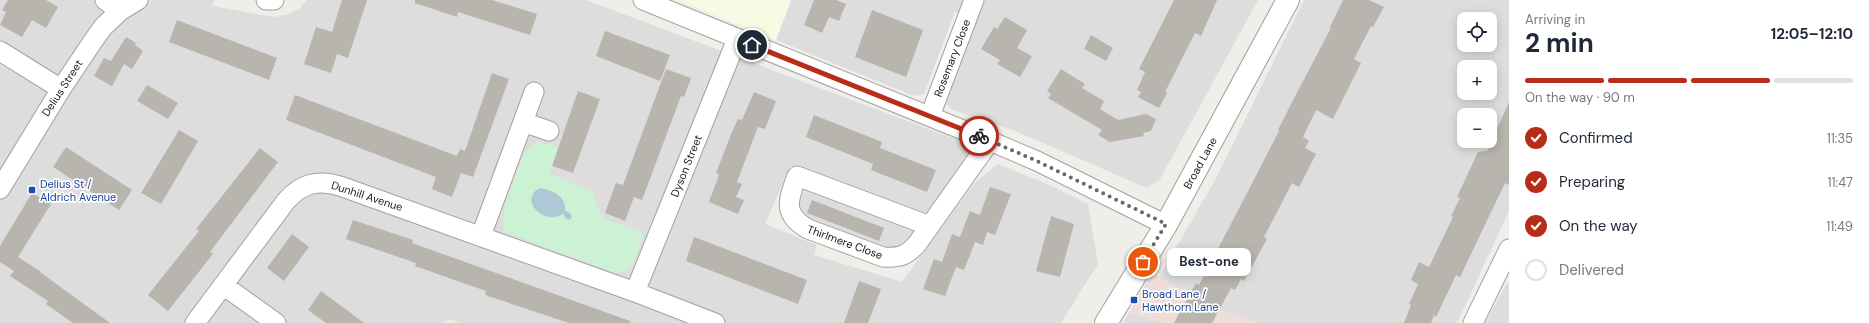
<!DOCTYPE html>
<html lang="en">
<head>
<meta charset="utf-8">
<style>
	:root { --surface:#fff; --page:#f2f2f3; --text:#1f2937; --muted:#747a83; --line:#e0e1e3; --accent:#b72d19 }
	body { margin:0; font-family:"DM Sans",sans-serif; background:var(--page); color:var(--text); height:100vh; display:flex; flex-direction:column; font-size:15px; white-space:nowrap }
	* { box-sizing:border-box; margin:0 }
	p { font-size:13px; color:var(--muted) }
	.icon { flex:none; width:22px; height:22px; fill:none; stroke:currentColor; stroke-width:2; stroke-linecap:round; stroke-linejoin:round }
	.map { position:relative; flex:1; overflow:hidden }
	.panel { display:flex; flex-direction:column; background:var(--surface); width:360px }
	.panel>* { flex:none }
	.tools { position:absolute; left:1457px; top:12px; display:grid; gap:8px }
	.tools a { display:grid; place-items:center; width:40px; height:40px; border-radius:8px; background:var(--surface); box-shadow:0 2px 10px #0003; font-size:20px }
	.pin { position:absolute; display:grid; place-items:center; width:34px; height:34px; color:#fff; margin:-17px; border:2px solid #fff; border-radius:50%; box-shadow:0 1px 4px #0007 }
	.courier { position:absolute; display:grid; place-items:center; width:40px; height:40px; margin:-20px; border:3px solid #b72d19; border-radius:50%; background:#fff; color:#222; box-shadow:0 1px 5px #0007 }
	.bubble { position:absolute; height:28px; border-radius:8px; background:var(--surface); box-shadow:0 2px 10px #0003; font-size:13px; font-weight:700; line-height:28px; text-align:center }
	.overview em { font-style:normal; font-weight:700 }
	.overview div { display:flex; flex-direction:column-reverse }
	.overview { display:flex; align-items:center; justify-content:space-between; height:68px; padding:0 16px }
	h1 { font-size:26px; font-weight:700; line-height:30px }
	.bar { display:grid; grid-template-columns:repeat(4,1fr); gap:6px 4px; align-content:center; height:48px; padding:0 16px }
	.bar i { height:5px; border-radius:3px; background:var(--line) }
	.bar .selected { background:var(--accent) }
	.bar p { grid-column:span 4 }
	ol { padding:0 16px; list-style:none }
	li { display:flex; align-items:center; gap:12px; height:44px }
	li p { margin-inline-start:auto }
	li .icon { padding:4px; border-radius:50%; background:var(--accent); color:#fff; stroke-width:4 }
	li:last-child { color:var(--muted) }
	li i { width:22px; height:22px; border:2px solid var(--line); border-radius:50% }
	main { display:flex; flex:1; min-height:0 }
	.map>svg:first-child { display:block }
	.residential { fill:#dedddd; fill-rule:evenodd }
	.commercial { fill:#eeddd9 }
	.education { fill:#f8fbe4 }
	.park { fill:#cbf3d3 }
	.water { fill:#aec8d7 }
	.building { fill:#b8b4ae }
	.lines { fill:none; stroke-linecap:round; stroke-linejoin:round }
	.minor-casing { stroke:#a1a1a1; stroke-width:21 }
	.tertiary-casing { stroke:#a1a1a1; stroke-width:24 }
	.minor { stroke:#fff; stroke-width:19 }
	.tertiary { stroke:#fff; stroke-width:22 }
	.done { stroke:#686866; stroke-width:4; stroke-dasharray:0 7.2 }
	.route { stroke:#b72d19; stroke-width:5 }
	.transit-dot { fill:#1a4fb4; stroke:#fff; stroke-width:1.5 }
	.labels { text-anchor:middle; stroke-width:3.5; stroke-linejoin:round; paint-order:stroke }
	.street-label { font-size:11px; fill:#202020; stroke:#fff }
	.transit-label { font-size:11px; fill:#164399; stroke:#fff; text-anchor:start }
</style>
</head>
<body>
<main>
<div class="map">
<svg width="1509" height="323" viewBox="0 0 1509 323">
	<rect width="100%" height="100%" fill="#efeee8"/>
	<path class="residential" d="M0 0H214L212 6 274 17 289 14 300 8 307 0H586L963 142 968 153 907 246 892 252 815 225 805 217 799 204 810 171 790 166 765 224 817 245 814 255 902 282 974 183 998 164 1052 186 1088 204 1098 264 1061 323H460L450 319 443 323H0Z
		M791 0H1258L1159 181 1147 188 1015 131 953 110 946 104 975 17 955 12 924 94 914 96 776 40Z
		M1304 0H1509V211L1457 323H1259L1219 310 1159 277 1214 182ZM1464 19H1490V45H1464ZM1464 67H1490V93H1464ZM1464 115H1490V141H1464Z
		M1507 283H1509V323H1485Z
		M1129 313 1168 323H1123Z"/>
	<path class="commercial" d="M1152 273 1219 310 1259 323H1168L1129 313Z"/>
	<path class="education" d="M678 0H791L776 40Z"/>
	<path class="park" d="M537 142 558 147 550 174 593 192 598 210 606 219 644 234 634 261 626 271 616 273 505 232 503 222 506 202 525 152Z"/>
	<path class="water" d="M540 188C552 190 567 196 565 211L569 212 572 216 571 219 568 220 564 217V213C545 228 517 199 540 188Z"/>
	<path class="building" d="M8 0H46L58 7 46 28 32 20 22 37 0 25 6 12 2 10Z
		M342 0H367L348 58 337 54 331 73 304 64 316 27 332 32Z
		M415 0H492L537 14 530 35 458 12 457 17 415 3Z
		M814 0H836L846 4 839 21 829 17 822 33 804 25Z
		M1174 0H1217L1201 36 1195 33 1165 92 1167 93 1159 108 1138 97 1141 92 1137 90 1145 72 1139 69Z
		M1343 0H1369L1384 7 1373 27 1371 26 1354 59 1361 63 1333 119 1316 110 1303 137 1309 141 1305 148 1316 154 1299 187 1292 183 1264 237 1267 239 1244 281 1241 279 1235 290 1231 288 1212 323H1174L1196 283 1199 285 1244 199 1279 131 1278 130 1289 108 1331 28 1330 27Z
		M872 10 923 30 906 77 855 57Z
		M1005 17 1027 30 1017 48 1032 56 1020 77 997 64 1000 60 981 49 994 27 997 29Z
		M177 20 277 58 269 80 169 42Z
		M605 31 670 55 660 81 596 56Z
		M1091 35 1113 48 1106 61 1084 49Z
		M126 37 136 43 135 45 143 51 132 69 124 64 112 86 94 76 104 58 111 61Z
		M666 69 691 78 684 97 681 96 642 200 634 197 625 221 605 213 616 183 623 185Z
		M1061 69 1085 84 1082 88 1104 101 1100 109 1118 120 1146 114 1156 119 1151 131 1143 133 1144 136 1110 142 1098 135 1102 130 1048 98 1051 94 1047 91Z
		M492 73 509 79 473 177 461 173 452 197 432 189 436 177 286 120 295 95 457 156 460 149 465 151Z
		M147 85 178 103 168 119 137 101Z
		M578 91 600 99 573 173 552 166Z
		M754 92 776 101 765 129 758 127 737 182 742 184 736 197 744 200 738 214 709 202 719 175 716 173 732 132 738 119 742 120Z
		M1509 102V185L1505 183 1460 277 1456 275 1436 317 1434 315 1431 323H1404L1411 305 1409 304 1418 284 1411 280 1419 262 1429 267 1453 217 1451 216 1460 198 1457 197 1478 152 1487 151Z
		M814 115 882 142 880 148 936 170 927 192 871 170 873 164 806 137Z
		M179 130 198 141 161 204 141 193Z
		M66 147 132 190 119 210 53 167Z
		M260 148 278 162 210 252 213 254 168 311 148 295 199 231 196 229Z
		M990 187 1011 194 995 235 987 232 983 245 975 242 964 270 956 267 945 296 923 289 934 259 942 262 952 234 960 237 970 211 980 215Z
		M32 193 51 204 18 257 40 271V272L110 323H73L46 304 48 301 10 276 14 271 0 262V246Z
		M812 200 884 228 879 241 807 213Z
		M1051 216 1074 224 1060 277 1036 271Z
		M353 220 413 240 412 243 630 321V323H569L485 295 486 291 415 266 416 263 346 239Z
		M292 234 309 247 284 281 267 268Z
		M694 237 807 280 798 304 686 261Z
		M859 281 881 289 868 323H844Z
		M321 291 340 305 364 323H326L308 310Z"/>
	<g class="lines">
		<defs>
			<path id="minor" d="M105 0 120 11
				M266 0H274
				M643 0 990 141 1037 161 1166 225
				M0 51 61 89
				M930 116 974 0
				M523 122 549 131
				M0 189 61 89 91 44 103 27 120 11 138 0
				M930 226 797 176C788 200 782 214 808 229L883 257C900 258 906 256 917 244L990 141
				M481 236 534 92
				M223 285 276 323
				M635 292 737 39
				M195 323 286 201C301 184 317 179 340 186L635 292 715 323
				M1473 323 1509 249"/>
			<path id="tertiary" d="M1106 323 1166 225 1288 0"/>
		</defs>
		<use href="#minor" class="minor-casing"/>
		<use href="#tertiary" class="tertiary-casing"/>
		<use href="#minor" class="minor"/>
		<use href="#tertiary" class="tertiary"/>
	</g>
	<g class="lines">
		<path class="done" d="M979 136 1037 161 1166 224 1143 262"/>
		<path class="route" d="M752 45 979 136"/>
	</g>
	<g class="transit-dot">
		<rect x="28" y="186" width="8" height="8" rx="2"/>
		<rect x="1130" y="296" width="8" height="8" rx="2"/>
	</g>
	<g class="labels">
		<g class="street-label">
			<text transform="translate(952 58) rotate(-69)" y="4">Rosemary Close</text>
			<text transform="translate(62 88) rotate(-57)" y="4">Delius Street</text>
			<text transform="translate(1200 163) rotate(-61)" y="4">Broad Lane</text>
			<text transform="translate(686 166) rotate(-68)" y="4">Dyson Street</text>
			<text transform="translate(367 196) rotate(18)" y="4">Dunhill Avenue</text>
			<text transform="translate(845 242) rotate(20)" y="4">Thirlmere Close</text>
		</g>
		<g class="transit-label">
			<text x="40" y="188">Delius St /<tspan x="40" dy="13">Aldrich Avenue</tspan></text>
			<text x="1142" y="298">Broad Lane /<tspan x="1142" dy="13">Hawthorn Lane</tspan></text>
		</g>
	</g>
</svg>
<div class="tools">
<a><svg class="icon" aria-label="locate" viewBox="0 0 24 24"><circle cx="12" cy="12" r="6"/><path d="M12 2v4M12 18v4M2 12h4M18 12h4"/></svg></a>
<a>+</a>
<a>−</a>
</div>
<div class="pin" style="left:1143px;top:262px;background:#ea580c"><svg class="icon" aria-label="bag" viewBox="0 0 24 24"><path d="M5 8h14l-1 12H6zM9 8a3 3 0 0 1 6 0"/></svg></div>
<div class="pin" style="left:752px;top:45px;background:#1f2937"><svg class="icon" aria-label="home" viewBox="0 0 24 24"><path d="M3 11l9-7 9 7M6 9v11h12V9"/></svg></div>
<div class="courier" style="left:979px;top:136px"><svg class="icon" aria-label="bike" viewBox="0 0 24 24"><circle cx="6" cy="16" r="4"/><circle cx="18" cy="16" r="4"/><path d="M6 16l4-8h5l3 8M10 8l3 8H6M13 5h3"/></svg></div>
<div class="bubble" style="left:1167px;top:248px;width:84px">Best-one</div>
</div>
<section class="panel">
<div class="overview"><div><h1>2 min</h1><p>Arriving in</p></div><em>12:05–12:10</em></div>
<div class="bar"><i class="selected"></i><i class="selected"></i><i class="selected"></i><i></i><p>On the way · 90 m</p></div>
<ol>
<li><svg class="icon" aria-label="check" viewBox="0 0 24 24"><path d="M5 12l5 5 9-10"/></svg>Confirmed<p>11:35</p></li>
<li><svg class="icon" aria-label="check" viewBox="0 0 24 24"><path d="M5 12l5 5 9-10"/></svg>Preparing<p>11:47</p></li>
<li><svg class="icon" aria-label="check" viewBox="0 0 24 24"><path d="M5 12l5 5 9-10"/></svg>On the way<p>11:49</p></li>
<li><i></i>Delivered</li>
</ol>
</section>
</main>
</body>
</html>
